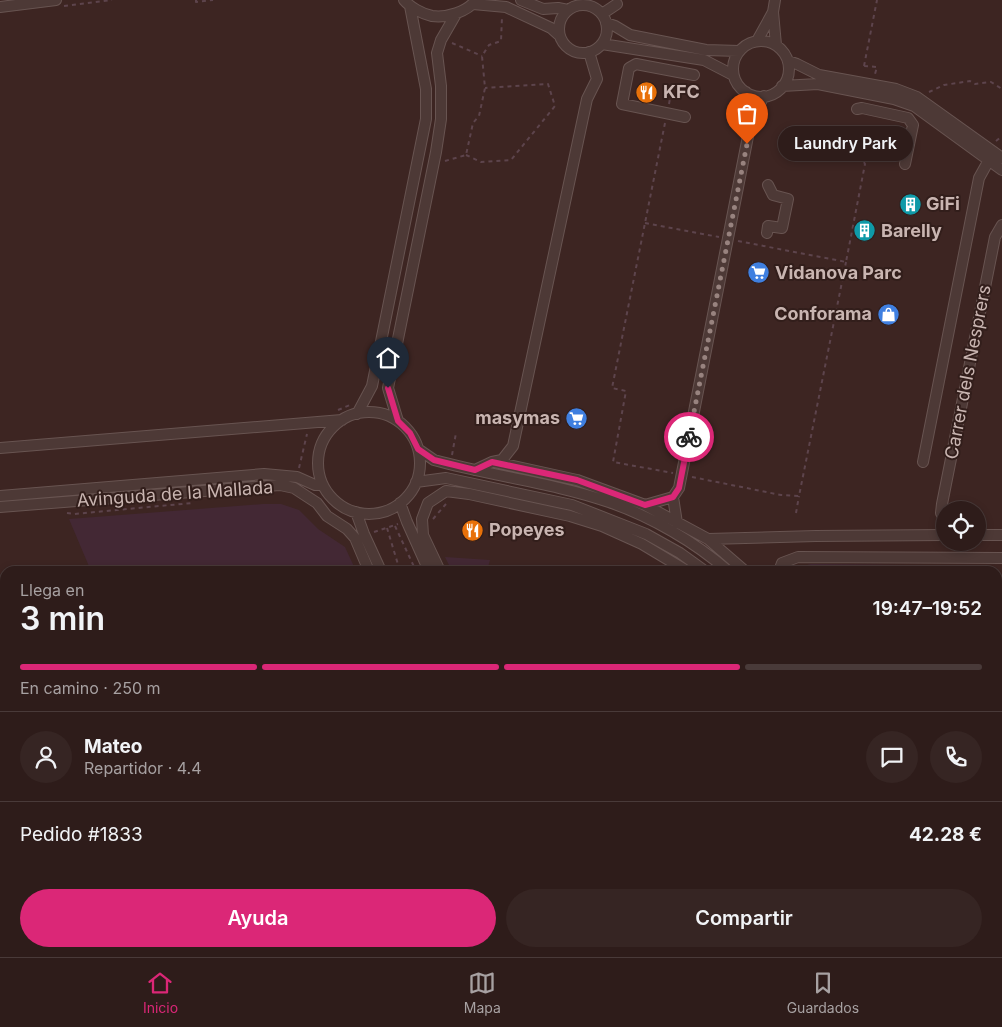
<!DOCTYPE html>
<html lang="es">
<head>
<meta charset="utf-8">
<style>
	:root { --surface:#2e1c1a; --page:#362523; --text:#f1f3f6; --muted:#a7a1a2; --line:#493a39; --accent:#db2777 }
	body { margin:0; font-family:Inter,sans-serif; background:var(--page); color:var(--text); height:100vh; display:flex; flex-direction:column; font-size:19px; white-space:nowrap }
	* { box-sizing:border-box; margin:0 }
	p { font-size:16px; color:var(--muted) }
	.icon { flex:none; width:28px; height:28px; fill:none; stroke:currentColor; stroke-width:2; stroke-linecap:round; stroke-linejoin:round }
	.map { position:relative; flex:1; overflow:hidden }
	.details { position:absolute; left:0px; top:566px; width:1002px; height:391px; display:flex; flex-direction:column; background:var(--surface); border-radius:15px 15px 0 0; box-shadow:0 2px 8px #0003,0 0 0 1px var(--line) }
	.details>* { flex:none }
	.tools { position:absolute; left:936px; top:501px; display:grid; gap:10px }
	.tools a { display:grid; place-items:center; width:50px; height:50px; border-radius:50%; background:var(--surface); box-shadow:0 2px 8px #0003,0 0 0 1px var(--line); font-size:25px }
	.pin { position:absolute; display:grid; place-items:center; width:42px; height:42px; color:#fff; margin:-51px -21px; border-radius:50% 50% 50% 0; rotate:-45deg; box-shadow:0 0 5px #0007 }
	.pin .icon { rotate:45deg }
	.courier { position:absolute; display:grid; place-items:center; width:50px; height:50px; margin:-25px; border:4px solid #db2777; border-radius:50%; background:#fff; color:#222; box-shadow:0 1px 6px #0007 }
	.bubble { position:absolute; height:35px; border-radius:18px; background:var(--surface); box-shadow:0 2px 8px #0003,0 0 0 1px var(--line); font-size:16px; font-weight:600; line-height:35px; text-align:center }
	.summary em { font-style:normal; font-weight:600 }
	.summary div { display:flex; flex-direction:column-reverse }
	.summary { display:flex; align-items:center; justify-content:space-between; height:85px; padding:0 20px }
	h1 { font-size:32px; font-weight:600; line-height:38px }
	.bar { display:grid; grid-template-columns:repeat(4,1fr); gap:8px 5px; align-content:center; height:60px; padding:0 20px }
	.bar i { height:6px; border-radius:4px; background:var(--line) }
	.bar .on { background:var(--accent) }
	.bar p { grid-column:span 4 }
	.line { display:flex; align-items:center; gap:12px; padding:0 20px; border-top:1px solid var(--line) }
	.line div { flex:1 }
	.round { display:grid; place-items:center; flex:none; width:52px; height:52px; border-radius:26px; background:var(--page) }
	.primary-button { display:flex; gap:10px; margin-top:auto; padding:10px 20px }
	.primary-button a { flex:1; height:58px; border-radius:30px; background:var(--accent); color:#fff; font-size:20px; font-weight:600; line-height:58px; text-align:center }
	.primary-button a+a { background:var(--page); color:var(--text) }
	.tabs { display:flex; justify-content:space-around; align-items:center; height:70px; border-top:1px solid var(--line); background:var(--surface); font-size:14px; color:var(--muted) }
	.tabs a { display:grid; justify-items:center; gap:2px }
	.tabs .on { color:var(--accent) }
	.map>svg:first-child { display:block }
	.green { fill:#432834 }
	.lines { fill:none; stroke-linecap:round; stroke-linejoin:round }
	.minor-casing { stroke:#685451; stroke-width:12 }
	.path { stroke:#5d444c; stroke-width:2; stroke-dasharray:4 4; stroke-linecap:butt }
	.minor { stroke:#4d3936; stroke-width:10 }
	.done { stroke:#98837f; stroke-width:5; stroke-dasharray:0 9 }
	.route { stroke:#db2777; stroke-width:6 }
	.labels { text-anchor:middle; stroke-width:4; stroke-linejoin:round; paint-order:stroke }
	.poi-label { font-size:18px; font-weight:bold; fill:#c9b5b1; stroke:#321e1b; text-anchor:start }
	.street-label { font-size:18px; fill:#c9b5b1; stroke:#321e1b }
</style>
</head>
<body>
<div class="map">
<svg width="1002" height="957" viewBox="0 0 1002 957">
	<rect width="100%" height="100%" fill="#3d2522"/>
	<path class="green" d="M263 504H281L299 510 318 529 345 547 356 571H91L69 519Z
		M445 557 490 560 487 571H452Z
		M811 564 905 565 903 571H798L803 566Z
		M0 868H5V952L30 953V957H0Z
		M907 952H977V953L976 957H890Z"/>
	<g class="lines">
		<defs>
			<path id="minor" d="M404 0C410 7 422 14 432 16 447 18 467 12 476 0
				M521 0 543 9 558 8 568 10
				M473 4 506 7 551 28 560 36
				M559 29a24 24 0 1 1 48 0a24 24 0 1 1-48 0Z
				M0 7 56 0
				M773 12 776 45
				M602 14 617 4
				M606 23 615 26 630 35 706 50 739 51
				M757 41 773 12 775 0
				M733 69a28 28 0 1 1 56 0a28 28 0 1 1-56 0Z
				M602 44 704 60 733 75
				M788 61 797 64 819 75 896 89 917 97 1002 158
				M782 86 818 84 894 99 914 106 1002 170
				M746 92 751 121
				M857 109 862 108 908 118 913 125 905 164
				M685 117 622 104 629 68 636 64 694 75
				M767 233 768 226 782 228 788 199 773 195 768 185
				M318 463a51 51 0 1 1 102 0a51 51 0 1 1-102 0Z
				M357 414 372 386 426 119V89L410 6
				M398 421 388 388 436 152 441 119V86L437 53 441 40 456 14
				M0 448 342 420
				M418 449 434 460C492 476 553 483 609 502 652 517 695 542 728 571
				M495 462 577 480 645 505 708 539 745 571
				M923 462 979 178 989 160
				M475 470 492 462 502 460 513 446 587 99 597 79 589 52
				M416 482 446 478 572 505 646 534 680 553 705 571
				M0 496 264 474 297 477 315 485H323
				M673 497 677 523
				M400 503 407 522 429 571
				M645 505 673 497 679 488 751 121 764 96
				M0 507 280 485 294 488 317 503 327 516 347 529 355 538 369 571
				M356 512 364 534 381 571
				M945 520 941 513 942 504 995 237 1002 225
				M978 535H1002
				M708 539 816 536 945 535
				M440 571 423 535 422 519 428 503 446 491 469 494 570 516 602 526 642 544 687 571
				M779 571 782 563 798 557 1002 558
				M0 694H5
				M0 750 5 749
				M998 783H1002
				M998 793 1002 799
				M0 800 5 799
				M998 808 1002 812
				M998 828 1002 838
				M0 857H5
				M998 872 1002 870
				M998 898 1002 897
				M998 936V939
				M43 952V957
				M91 952 92 957
				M142 952 143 957
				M208 952 209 957
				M257 952V957
				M308 952V957
				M368 952 387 957
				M432 952V957
				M528 957 529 952
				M834 957 855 952
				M994 957 995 952"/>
		</defs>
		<use href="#minor" class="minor-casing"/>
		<path class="path" d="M196 0V2L213 0
			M64 6 112 0
			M452 43 482 56
			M864 66 877 0
			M864 66 877 67 875 74
			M929 92 944 85 970 81 975 84 991 82 1002 89
			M669 104 673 81
			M665 123 612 388 626 391 613 462 673 473
			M996 141 1002 136
			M466 155 481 162 511 160 555 106 548 84 485 88
			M445 161 466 155 473 123 479 116 485 88 482 56 489 45 501 41 502 17
			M645 223 719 237
			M738 241 846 262 865 164 860 155
			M338 410 350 405
			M452 455 456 433
			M299 468 307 434
			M692 477 781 495 799 496 846 262
			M67 513 74 514 192 503
			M796 513 799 496
			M433 519 446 504
			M395 526 416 571
			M387 528 400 571
			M374 532 398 524
			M0 887 5 884
			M0 910 5 912
			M0 932H5
			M412 952V957
			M548 952 549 957
			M597 952H614
			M699 952 700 957
			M730 957 771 952"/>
		<use href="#minor" class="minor"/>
	</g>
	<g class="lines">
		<path class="done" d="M689 437 747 144"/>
		<path class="route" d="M388 388 398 421 410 433 418 449 434 460 475 470 492 462 577 480 645 505 673 497 679 488 689 437"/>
	</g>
	<defs>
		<symbol id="restaurant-disc" viewBox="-11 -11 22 22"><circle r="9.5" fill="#e8710a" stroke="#321e1b"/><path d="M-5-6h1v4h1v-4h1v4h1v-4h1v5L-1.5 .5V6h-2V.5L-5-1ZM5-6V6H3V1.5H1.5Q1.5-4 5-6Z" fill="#fff"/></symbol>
		<symbol id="building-disc" viewBox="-11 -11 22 22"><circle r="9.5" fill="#0f9aa8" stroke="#321e1b"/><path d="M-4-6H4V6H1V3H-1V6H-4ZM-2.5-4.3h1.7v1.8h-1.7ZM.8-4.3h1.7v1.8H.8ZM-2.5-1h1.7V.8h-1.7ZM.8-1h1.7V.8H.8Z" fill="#fff"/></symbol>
		<symbol id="supermarket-disc" viewBox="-11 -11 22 22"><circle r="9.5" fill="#3f7fe0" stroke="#321e1b"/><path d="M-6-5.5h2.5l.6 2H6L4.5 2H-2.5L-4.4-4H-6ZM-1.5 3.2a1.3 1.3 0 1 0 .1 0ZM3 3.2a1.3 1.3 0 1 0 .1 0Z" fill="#fff"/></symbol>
		<symbol id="shop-disc" viewBox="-11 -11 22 22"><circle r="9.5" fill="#3f7fe0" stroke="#321e1b"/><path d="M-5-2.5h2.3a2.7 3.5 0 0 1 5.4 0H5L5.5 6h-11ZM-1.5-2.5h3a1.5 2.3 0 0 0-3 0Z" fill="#fff"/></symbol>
	</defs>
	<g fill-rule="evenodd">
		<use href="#restaurant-disc" x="634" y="80" width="25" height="25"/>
		<use href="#building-disc" x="898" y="192" width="25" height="25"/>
		<use href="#building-disc" x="852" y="218" width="25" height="25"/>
		<use href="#supermarket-disc" x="746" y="260" width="25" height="25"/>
		<use href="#shop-disc" x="876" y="302" width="25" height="25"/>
		<use href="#supermarket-disc" x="564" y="406" width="25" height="25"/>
		<use href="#restaurant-disc" x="460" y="518" width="25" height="25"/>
	</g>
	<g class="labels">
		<g class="poi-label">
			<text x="663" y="98">KFC</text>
			<text x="926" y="210">GiFi</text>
			<text x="881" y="237">Barelly</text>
			<text x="775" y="279">Vidanova Parc</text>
			<text x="872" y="320" text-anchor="end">Conforama</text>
			<text x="560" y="424" text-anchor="end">masymas</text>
			<text x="489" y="536">Popeyes</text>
		</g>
		<g class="street-label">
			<text transform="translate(968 372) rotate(-79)" y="6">Carrer dels Nesprers</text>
			<text transform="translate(175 494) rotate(-4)" y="6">Avinguda de la Mallada</text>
		</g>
	</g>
</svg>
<div class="tools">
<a><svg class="icon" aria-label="locate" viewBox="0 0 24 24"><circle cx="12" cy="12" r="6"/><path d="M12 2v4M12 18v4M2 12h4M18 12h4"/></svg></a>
</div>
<div class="pin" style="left:747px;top:144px;background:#ea580c"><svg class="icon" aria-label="bag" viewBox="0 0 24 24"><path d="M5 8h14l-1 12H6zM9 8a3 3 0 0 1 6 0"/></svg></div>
<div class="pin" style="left:388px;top:388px;background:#1f2937"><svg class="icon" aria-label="home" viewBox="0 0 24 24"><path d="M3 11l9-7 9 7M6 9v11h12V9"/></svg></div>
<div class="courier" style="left:689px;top:437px"><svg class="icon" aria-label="bike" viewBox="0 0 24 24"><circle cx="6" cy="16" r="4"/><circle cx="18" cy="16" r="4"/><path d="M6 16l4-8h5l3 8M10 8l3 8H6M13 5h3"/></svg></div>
<div class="bubble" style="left:778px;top:126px;width:135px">Laundry Park</div>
<section class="details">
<div class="summary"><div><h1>3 min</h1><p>Llega en</p></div><em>19:47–19:52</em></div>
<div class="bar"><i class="on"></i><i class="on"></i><i class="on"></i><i></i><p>En camino · 250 m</p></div>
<div class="line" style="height:90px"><a class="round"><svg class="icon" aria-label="person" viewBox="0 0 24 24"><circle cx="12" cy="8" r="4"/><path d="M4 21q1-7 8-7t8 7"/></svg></a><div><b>Mateo</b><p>Repartidor · 4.4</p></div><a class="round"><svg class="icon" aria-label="chat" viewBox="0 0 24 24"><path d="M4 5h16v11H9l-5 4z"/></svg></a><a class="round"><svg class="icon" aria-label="phone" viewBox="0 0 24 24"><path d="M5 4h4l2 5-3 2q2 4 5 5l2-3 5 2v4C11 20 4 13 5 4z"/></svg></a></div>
<div class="line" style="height:65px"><div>Pedido #1833</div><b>42.28 €</b></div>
<div class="primary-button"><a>Ayuda</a><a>Compartir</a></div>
</section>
</div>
<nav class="tabs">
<a class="on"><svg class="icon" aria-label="home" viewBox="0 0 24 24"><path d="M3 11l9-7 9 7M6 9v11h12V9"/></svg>Inicio</a>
<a><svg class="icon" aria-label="map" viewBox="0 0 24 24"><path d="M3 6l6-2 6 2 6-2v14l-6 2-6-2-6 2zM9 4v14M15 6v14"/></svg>Mapa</a>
<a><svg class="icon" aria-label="saved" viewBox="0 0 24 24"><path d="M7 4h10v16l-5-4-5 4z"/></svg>Guardados</a>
</nav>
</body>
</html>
